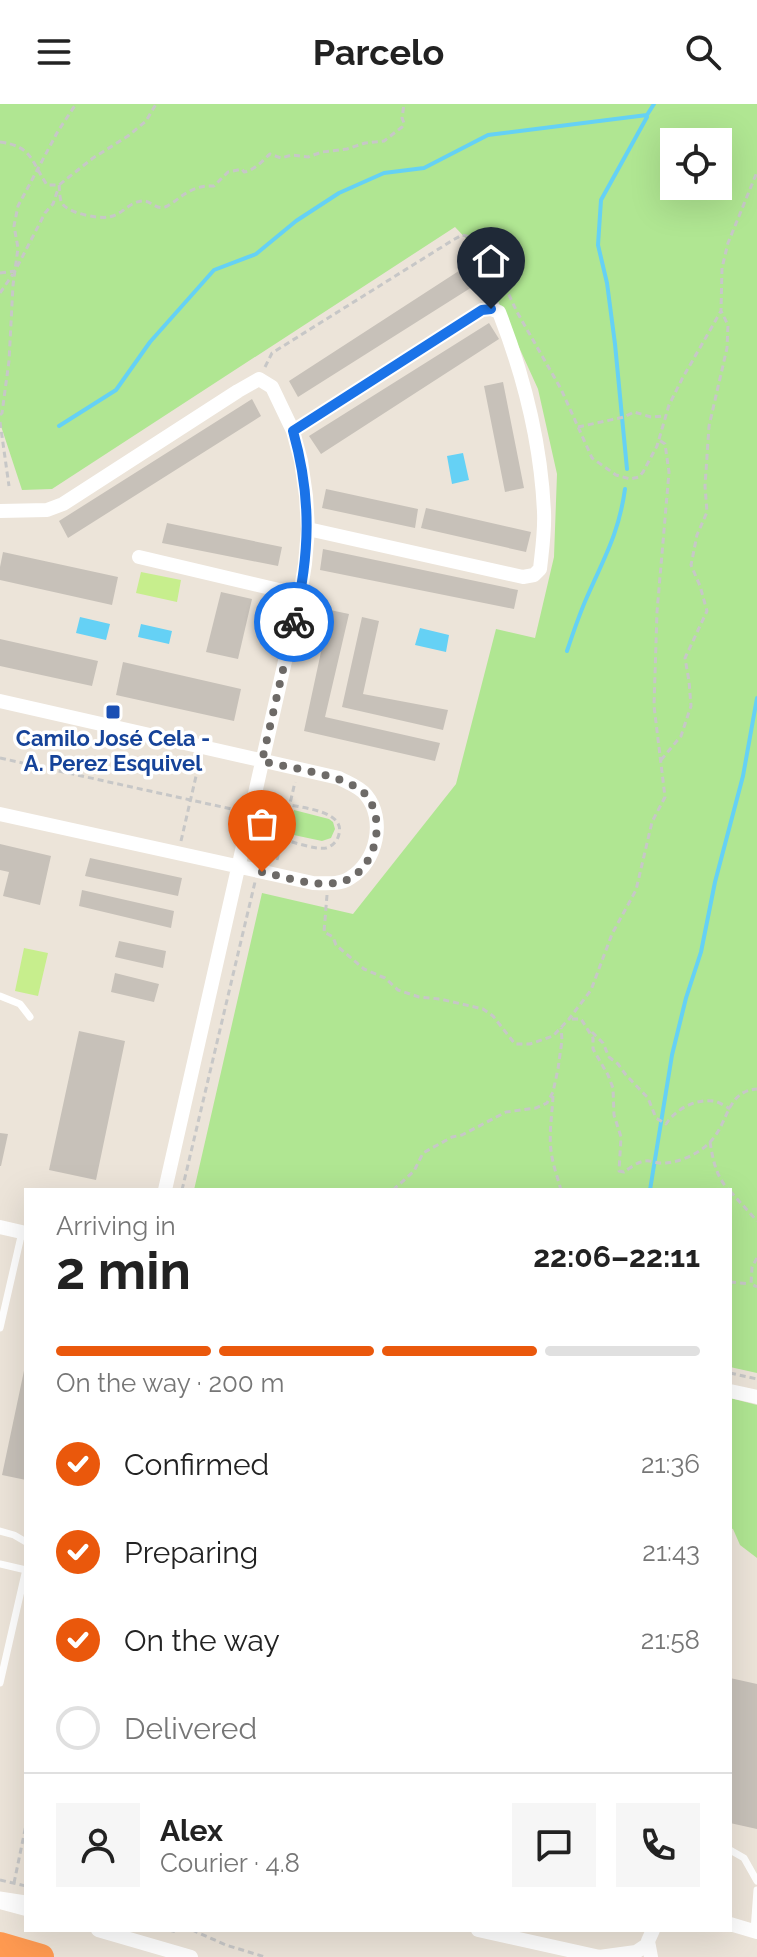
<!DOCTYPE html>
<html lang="en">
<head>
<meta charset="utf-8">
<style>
	:root { --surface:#fff; --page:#f6f6f6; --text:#222; --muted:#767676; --line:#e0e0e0; --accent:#ea580c }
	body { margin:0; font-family:Raleway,sans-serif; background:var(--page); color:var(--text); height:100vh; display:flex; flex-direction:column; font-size:30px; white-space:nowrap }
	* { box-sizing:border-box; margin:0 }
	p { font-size:26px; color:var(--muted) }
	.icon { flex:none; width:44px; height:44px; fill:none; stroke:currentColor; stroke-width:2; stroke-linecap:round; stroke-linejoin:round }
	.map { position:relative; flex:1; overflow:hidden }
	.details { position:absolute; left:24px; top:1084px; width:708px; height:744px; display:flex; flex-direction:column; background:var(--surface); border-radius:0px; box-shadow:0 8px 32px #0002 }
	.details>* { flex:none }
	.tools { position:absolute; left:660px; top:24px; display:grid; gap:16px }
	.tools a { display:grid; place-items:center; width:72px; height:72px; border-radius:0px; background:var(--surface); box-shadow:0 8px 32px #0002; font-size:40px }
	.pin { position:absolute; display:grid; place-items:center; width:68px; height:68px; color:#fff; margin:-82px -34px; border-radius:50% 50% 50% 0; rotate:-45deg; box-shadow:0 0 8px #0007 }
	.pin .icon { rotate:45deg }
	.courier { position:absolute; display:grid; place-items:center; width:80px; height:80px; margin:-40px; border:6px solid #1a73e8; border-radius:50%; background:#fff; color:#222; box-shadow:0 2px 10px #0007 }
	.overview em { font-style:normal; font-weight:700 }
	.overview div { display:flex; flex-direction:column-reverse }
	.overview { display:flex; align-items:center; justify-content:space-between; height:136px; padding:0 32px }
	h1 { font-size:52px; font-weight:700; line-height:60px }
	.bar { display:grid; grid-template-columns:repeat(4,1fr); gap:12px 8px; align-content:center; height:96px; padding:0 32px }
	.bar i { height:10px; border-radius:6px; background:var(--line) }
	.bar .selected { background:var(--accent) }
	.bar p { grid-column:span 4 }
	.line { display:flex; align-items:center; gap:20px; padding:0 32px; border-top:2px solid var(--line) }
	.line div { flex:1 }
	.round { display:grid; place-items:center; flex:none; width:84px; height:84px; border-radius:0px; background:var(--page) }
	ol { padding:0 32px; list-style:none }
	li { display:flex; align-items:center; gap:24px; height:88px }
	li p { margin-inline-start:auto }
	li .icon { padding:8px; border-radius:50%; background:var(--accent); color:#fff; stroke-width:4 }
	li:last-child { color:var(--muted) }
	li i { width:44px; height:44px; border:4px solid var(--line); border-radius:50% }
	header { display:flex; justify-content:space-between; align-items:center; height:104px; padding:0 32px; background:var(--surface); font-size:36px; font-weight:700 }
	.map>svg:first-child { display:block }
	.green { fill:#b0e692; fill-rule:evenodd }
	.pitch { fill:#c7ee8d }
	.water { fill:#65d1f5 }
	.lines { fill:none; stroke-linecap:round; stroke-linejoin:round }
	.stream { stroke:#65d1f5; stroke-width:4 }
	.building { fill:#c7c1b9 }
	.path { stroke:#c7c7c7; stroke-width:3; stroke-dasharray:6 4; stroke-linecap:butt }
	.service { stroke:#fff; stroke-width:7 }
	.minor { stroke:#fff; stroke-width:14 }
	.motorway { stroke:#ff9a51; stroke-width:26 }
	.done { stroke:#6d6a67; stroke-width:8; stroke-dasharray:0 14.4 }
	.route { stroke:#1a73e8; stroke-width:10 }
	.transit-dot { fill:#1a4fb4; stroke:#fff; stroke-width:3 }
	.labels { text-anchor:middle; stroke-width:7; stroke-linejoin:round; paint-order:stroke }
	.transit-label { font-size:22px; font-weight:bold; fill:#164399; stroke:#fff }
</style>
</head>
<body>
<header><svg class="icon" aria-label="menu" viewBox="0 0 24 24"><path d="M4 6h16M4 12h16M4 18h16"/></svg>Parcelo<svg class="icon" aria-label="search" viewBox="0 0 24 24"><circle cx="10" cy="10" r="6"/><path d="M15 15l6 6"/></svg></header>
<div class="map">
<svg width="757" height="1853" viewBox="0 0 757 1853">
	<rect width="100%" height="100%" fill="#ece4d9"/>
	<path class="green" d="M0 0H757V1269L730 1263V1086H194L262 789 353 810 456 680 496 525 535 534 554 453 557 370 538 285 473 142 455 123 52 385 22 386 0 319ZM674 38H718V82H674Z
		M294 706 329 715 333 718 335 725 331 734 322 737 289 730Z
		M730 1294 757 1301V1454L740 1441 733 1425 730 1424Z"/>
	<path class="pitch" d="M141 468 181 476 177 498 136 489Z
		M24 844 48 849 38 892 15 887Z"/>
	<path class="water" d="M463 349 469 376 452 380 447 352Z
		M80 513 110 520 106 536 76 529Z
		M141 520 172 527 169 540 138 533Z
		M420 524 449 531 446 548 415 541Z"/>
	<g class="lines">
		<path class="stream" d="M59 322 116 286 150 238 214 166 256 150 296 117 339 89 384 69 424 64 488 31 647 11 654 0
			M627 365 615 240 607 179 598 141 601 96 647 13
			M567 547C573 529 579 511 587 493 604 454 619 429 625 385
			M650 1086 672 951 686 894 701 848 715 778 743 672 757 594"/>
	</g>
	<path class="building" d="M468 161 480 178 298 293 289 277Z
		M489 219 499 235 321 350 309 332Z
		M503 278 524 384 505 388 484 282Z
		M252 295 261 312 68 434 59 417Z
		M326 385 418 405 415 424 322 404Z
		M426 404 531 428 526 448 421 424Z
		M167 419 282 443 278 462 162 439Z
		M323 445 518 486 514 505 320 466Z
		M3 448 118 473 112 501 0 476V463Z
		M221 488 252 495 238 555 206 548Z
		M330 506 349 510 325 613 440 639 435 657 304 627Z
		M362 513 379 517 363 590 448 606 443 626 342 603Z
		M0 535 98 557 92 582 0 562Z
		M123 558 241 585 234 617 116 591Z
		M0 740 51 752 40 801 3 792 9 768 0 766Z
		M90 754 182 774 178 792 85 772Z
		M82 786 174 807 171 824 79 802Z
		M119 837 166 847 163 864 115 853Z
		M115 869 159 880 154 898 111 888Z
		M79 927 125 937 96 1076 49 1066Z
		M0 1029 8 1030 1 1062H0Z
		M25 1262H26V1376L2 1371Z
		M730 1574 757 1580V1725L730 1719Z"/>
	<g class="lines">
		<path class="path" d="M0 38C32 42 31 57 47 81H59L93 54 128 32 146 17 156 0
			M59 81C60 86 59 94 62 99 67 109 98 115 109 113 122 111 129 98 142 97 151 96 155 106 165 103 168 102 172 99 175 97 188 87 198 81 214 82L228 68 242 65 244 68C255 66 262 57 270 50L281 54 292 51 308 53 322 48 347 45 365 39 384 37 402 23 404 19 402 14 404 0
			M0 169 15 167 45 109 53 100 58 85
			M0 189 13 170
			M265 263 272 249 453 136 462 131 476 134 486 142 517 208 561 285 592 354 616 371 630 375 639 373 643 368 657 342 669 301 682 275 721 207 722 164 728 139 757 68
			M0 311 2 309 9 257 13 181 18 144 14 122 18 102 58 27 76 0
			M0 318 9 382
			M578 323 624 313 634 308 651 313 666 312
			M0 654 236 706
			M661 656 681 632 691 602 689 577 685 554 707 507 700 482 691 461 697 431 707 408 705 382 709 322 727 244 728 221 721 207
			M262 713 286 718
			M282 735C293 738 316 746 326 744 333 742 338 736 339 730 345 708 305 704 290 701
			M181 737 200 655
			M277 756 295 678
			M327 791 324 828 333 833 336 841 364 865 385 874 398 886 419 893 440 895 483 905 493 912 515 940H530L553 932 569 915 591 886 612 830 636 786 652 718 665 693 654 602 657 508 669 368 665 340 659 336
			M572 915H581L593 934V945L608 971 613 984 614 1011 621 1033 619 1067 624 1068C630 1064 638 1057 646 1057 648 1056 657 1059 659 1059 676 1060 698 1051 710 1038 729 1019 726 987 757 985
			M592 928 603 939 609 953 618 960 626 971 648 994 656 1014 666 1020C675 1006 694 995 712 997 718 997 725 1002 730 1005
			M553 992C552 1013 548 1032 552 1053 554 1064 558 1075 561 1086
			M710 1038C713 1056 716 1073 729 1086
			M182 1086 255 778
			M393 1086 414 1067 423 1049 452 1033 462 1031 506 1008 536 1004 547 999 553 988 558 965 562 936 561 924
			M730 1087 757 1117
			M757 1154 752 1163 751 1180 757 1183
			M730 1178 750 1180
			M730 1269 757 1275
			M0 1776 26 1782
			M14 1779 26 1721
			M169 1826 177 1828 178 1826
			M192 1826 226 1841 265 1853"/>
		<path class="service" d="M0 892 20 900 30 913
			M0 1224 22 1128
			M0 1427 14 1431 26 1438
			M0 1460 26 1466
			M0 1579 26 1465
			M730 1746 744 1754 757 1777
			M0 1791 26 1795
			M754 1827 757 1786"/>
		<path class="minor" d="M0 407 47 406 63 400 238 287 259 275 272 283 293 327 301 357 306 392 308 425 523 473 534 471 540 465C542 446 545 427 544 408 541 339 524 272 499 208L491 205 482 206 293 327
			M139 453 300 491
			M0 597 339 674C348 679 360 683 366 691 386 715 377 758 350 774 340 781 325 779 313 779L0 710
			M165 1086 300 491 305 460 308 425
			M0 1123 26 1129
			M730 1287 757 1293
			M0 1798 26 1805
			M730 1820 757 1828
			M98 1826 191 1853
			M478 1826 600 1853
			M599 1853 636 1848 648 1840
			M651 1853 648 1837 653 1826"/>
		<path class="motorway" d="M0 1841 41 1853"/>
	</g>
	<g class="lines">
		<path class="done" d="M262 768C285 773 311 782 335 779 373 775 389 719 366 691 349 671 288 664 262 657L294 518"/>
		<path class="route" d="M294 518C310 451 312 394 293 327L482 206 491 205"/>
	</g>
	<rect class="transit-dot" x="105" y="600" width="16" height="16" rx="4"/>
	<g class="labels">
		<g class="transit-label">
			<text x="113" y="642">Camilo José Cela -<tspan x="113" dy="25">A. Perez Esquivel</tspan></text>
		</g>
	</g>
</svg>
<div class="tools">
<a><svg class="icon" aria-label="locate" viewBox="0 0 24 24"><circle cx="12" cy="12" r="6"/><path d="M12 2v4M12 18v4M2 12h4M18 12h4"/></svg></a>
</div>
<div class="pin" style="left:262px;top:768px;background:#ea580c"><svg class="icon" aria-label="bag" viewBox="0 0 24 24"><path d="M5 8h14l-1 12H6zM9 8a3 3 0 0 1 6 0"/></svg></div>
<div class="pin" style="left:491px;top:205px;background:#1f2937"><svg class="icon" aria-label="home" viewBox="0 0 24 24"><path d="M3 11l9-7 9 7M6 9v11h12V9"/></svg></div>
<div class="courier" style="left:294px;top:518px"><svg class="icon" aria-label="bike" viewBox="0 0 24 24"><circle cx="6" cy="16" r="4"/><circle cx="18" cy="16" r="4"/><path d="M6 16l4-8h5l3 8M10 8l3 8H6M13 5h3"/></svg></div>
<section class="details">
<div class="overview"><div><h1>2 min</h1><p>Arriving in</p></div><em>22:06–22:11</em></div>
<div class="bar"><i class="selected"></i><i class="selected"></i><i class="selected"></i><i></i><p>On the way · 200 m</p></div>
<ol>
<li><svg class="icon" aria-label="check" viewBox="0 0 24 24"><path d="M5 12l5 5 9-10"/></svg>Confirmed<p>21:36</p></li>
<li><svg class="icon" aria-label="check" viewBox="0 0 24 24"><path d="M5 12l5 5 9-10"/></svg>Preparing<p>21:43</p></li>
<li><svg class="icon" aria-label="check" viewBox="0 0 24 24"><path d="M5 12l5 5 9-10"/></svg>On the way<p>21:58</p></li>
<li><i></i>Delivered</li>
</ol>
<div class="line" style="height:144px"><a class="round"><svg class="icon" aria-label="person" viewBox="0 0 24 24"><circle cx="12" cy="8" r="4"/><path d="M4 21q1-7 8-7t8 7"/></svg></a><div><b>Alex</b><p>Courier · 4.8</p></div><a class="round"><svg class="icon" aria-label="chat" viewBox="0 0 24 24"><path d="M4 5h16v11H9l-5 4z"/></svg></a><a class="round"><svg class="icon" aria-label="phone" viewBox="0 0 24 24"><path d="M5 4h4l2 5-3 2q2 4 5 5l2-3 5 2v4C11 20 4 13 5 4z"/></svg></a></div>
</section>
</div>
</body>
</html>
